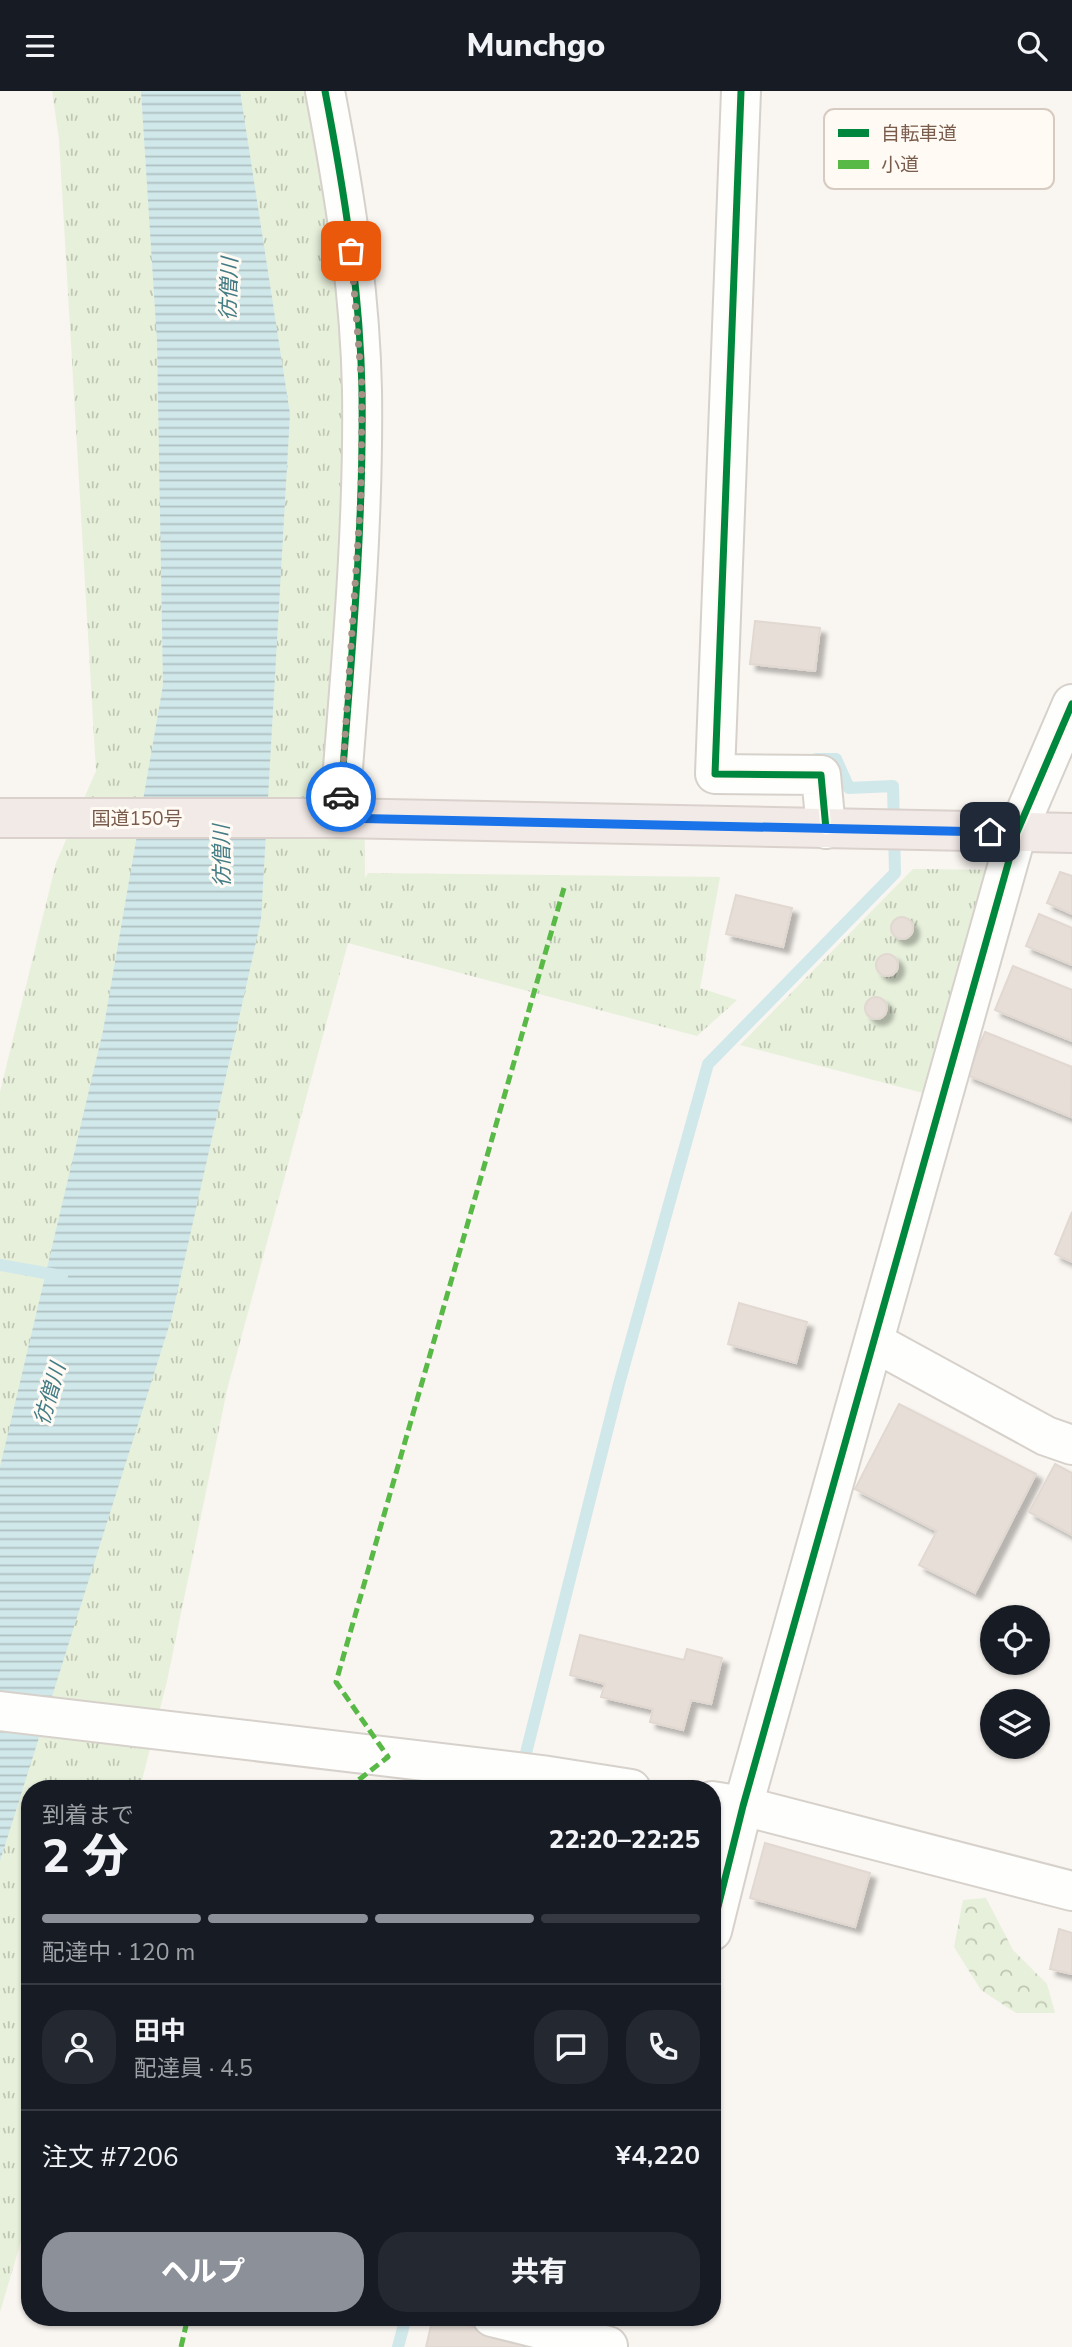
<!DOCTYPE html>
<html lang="ja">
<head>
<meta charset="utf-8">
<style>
	:root { --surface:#171b24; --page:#242831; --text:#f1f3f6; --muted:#9ea1a6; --line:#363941; --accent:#8c9099 }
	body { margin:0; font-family:"Nunito Sans","Noto Sans JP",sans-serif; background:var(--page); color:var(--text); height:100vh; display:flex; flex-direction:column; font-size:26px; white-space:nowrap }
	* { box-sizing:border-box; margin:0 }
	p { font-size:23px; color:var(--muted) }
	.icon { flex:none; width:38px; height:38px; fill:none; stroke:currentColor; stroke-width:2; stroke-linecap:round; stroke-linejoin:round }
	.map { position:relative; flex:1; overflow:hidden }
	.side { position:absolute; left:21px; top:1689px; width:700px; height:546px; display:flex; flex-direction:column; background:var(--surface); border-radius:28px; box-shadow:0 2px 5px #0004 }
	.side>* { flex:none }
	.tools { position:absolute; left:980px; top:1514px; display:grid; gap:14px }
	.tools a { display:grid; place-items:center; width:70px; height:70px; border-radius:50%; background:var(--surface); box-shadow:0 2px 5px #0004; font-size:35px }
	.pin { position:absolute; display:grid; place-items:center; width:60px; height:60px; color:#fff; margin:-30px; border-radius:14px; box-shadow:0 4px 10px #0006 }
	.courier { position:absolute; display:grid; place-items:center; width:70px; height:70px; margin:-35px; border:5px solid #1a73e8; border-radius:50%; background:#fff; color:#222; box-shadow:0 2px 9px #0007 }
	.summary em { font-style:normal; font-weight:800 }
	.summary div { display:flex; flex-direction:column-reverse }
	.summary { display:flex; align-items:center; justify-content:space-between; height:119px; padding:0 21px }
	h1 { font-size:46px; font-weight:800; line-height:52px }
	.bar { display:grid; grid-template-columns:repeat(4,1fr); gap:10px 7px; align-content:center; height:84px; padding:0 21px }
	.bar i { height:9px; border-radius:5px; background:var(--line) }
	.bar .current { background:var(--accent) }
	.bar p { grid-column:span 4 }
	.line { display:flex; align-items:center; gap:18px; padding:0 21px; border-top:2px solid var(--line) }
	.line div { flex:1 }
	.round { display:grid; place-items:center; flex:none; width:74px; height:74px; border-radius:28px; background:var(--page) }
	.button { display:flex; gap:14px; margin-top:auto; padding:14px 21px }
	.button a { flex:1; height:80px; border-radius:28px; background:var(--accent); color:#fff; font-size:28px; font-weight:800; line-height:80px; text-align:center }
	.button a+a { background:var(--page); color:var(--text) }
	header { display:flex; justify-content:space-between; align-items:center; height:91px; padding:0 21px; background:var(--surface); font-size:32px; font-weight:800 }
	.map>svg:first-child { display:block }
	.grass { fill:url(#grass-tufts) }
	.forest { fill:url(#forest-crowns) }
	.water { fill:url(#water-rules) }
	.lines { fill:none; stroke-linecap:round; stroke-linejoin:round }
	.stream { stroke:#d0e8ea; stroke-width:12 }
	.building { fill:#e6ded7; stroke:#e2d8d2; stroke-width:2; filter:url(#shadow) }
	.minor-casing { stroke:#d7d1cb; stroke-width:42 }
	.highway-casing { stroke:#dad1cc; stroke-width:42 }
	.minor { stroke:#fefefd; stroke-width:38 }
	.highway { stroke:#f2eae7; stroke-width:38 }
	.quiet { stroke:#58b947; stroke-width:5; stroke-dasharray:10 5; stroke-linecap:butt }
	.cycleway-casing { stroke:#fffaf3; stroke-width:11 }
	.cycleway { stroke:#00873e; stroke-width:7 }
	.done { stroke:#a69286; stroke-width:7; stroke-dasharray:0 12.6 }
	.route { stroke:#1a73e8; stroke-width:9 }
	.labels { text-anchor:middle; stroke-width:6; stroke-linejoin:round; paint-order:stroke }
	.street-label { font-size:19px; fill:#7a5c4d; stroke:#fffaf3 }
	.water-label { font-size:21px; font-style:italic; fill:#437c86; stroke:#fffaf3 }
	.key { fill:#fffaf3; stroke:#d7cbc1; stroke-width:2 }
	.key-label { font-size:19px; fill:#7a5c4d }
</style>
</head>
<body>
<header><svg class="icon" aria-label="menu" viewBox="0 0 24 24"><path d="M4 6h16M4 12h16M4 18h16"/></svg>Munchgo<svg class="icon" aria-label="search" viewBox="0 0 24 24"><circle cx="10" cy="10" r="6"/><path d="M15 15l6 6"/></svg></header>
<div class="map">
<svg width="1072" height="2256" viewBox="0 0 1072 2256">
	<defs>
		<pattern id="grass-tufts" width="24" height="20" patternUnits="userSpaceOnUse" patternTransform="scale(1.75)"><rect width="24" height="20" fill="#e7f0db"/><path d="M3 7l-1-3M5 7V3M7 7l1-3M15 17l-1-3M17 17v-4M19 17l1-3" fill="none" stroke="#c0c6b4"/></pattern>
		<pattern id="forest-crowns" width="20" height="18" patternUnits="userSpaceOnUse" patternTransform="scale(1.75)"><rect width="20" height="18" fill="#e7f0db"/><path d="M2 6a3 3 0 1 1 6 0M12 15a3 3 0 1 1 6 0" fill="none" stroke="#c0c6b4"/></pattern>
		<pattern id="water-rules" width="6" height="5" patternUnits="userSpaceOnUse" patternTransform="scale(1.75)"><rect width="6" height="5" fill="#d0e8ea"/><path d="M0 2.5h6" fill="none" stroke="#aebfc0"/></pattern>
		<filter id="shadow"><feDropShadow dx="6" dy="6" stdDeviation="2" flood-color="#0004"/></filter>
	</defs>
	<rect width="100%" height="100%" fill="#f9f5f0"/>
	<path class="grass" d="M52 0H308L362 317 365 787 368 782 720 786 700 897 737 909 697 945 348 852 227 1299 167 1590 140 1697 30 1698V2120L0 2221V1001L56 772 96 680 59 48Z
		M913 778 1007 779 942 1007 740 954Z"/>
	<path class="forest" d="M986 1807 1013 1859 1047 1893 1055 1922H1016L981 1899 954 1856 963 1809Z"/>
	<path class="water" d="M141 0H240L290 323 261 829 171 1229 0 1770V1376L103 940 163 594 157 250Z"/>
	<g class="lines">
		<path class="stream" d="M0 1174 62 1185
			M525 1678 524 1670 619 1293 708 973 895 782 893 695 849 697 836 668H816
			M398 2256 406 2226"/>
	</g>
	<path class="building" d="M755 530 820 537 815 580 750 573Z
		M1060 781 1072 785V823L1047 812Z
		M736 804 792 817 783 856 726 843Z
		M1039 823 1072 837V874L1026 855Z
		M891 837a11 11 0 1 1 22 0a11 11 0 1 1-22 0Z
		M876 874a11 11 0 1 1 22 0a11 11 0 1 1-22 0Z
		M1013 875 1072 899V950L995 919Z
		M865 917a11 11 0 1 1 22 0a11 11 0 1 1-22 0Z
		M985 941 1072 976 1071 1026 967 984Z
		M1072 1121V1171L1055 1163Z
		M739 1212 807 1231 796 1272 728 1253Z
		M899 1313 1036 1383 975 1502 919 1474 937 1440 855 1398Z
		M1055 1373 1072 1382V1444L1029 1421Z
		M580 1544 684 1569 687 1558 722 1567 711 1613 691 1609 683 1639 650 1631 653 1618 601 1606 605 1593 570 1584Z
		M765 1752 870 1782 855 1836 750 1807Z
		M1059 1838 1072 1842V1883L1050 1878Z
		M433 2226 524 2248 522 2256H426Z"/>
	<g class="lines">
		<defs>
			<path id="minor" d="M325 0C344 99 360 198 362 299 364 442 350 585 339 727
				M741 0 715 683 821 684 826 738
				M874 1251 1046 1345 1072 1354
				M0 1620 542 1684 631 1698
				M712 1710 743 1715 1072 1800
				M712 1840 743 1715 1017 741 1072 613
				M492 2226 608 2255"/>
			<path id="highway" d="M0 727H339L1072 742"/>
		</defs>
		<use href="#minor" class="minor-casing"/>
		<use href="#highway" class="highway-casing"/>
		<use href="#minor" class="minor"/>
		<use href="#highway" class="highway"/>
		<path class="quiet" d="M347 1698 388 1666 336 1591 564 797
			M181 2256 188 2226"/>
		<defs>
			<path id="cycleway" d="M325 0C344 99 360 198 362 299 364 442 350 585 339 727
				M741 0 715 683 821 684 826 738
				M712 1840 743 1715 1017 741 1072 613"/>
		</defs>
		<use href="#cycleway" class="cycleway-casing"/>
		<use href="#cycleway" class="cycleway"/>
	</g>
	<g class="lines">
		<path class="done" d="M341 706 361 404 362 296 351 160"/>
		<path class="route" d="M341 706 339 727 990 741"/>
	</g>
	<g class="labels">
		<g class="street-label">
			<text x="137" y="734">国道150号</text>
		</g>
		<g class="water-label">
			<text transform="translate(229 198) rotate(-88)" y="7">彷僧川</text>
			<text transform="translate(222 765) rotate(-91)" y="7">彷僧川</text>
			<text transform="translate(50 1303) rotate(-74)" y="7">彷僧川</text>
		</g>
	</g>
	<rect x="824" y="18" width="230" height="80" rx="10" class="key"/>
	<rect x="838" y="38" width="31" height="8" fill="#00873e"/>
	<rect x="838" y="69" width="31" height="9" fill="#58b947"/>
	<g class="key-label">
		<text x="881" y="49">自転車道</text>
		<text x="881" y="80">小道</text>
	</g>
</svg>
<div class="tools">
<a><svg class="icon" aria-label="locate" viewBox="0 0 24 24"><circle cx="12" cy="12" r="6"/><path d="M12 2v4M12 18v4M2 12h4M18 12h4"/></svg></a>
<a><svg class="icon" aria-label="layers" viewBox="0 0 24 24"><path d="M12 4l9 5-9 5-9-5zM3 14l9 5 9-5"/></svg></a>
</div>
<div class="pin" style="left:351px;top:160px;background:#ea580c"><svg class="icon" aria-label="bag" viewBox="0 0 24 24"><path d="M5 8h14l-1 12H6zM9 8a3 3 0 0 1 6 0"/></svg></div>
<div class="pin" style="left:990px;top:741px;background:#1f2937"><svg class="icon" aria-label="home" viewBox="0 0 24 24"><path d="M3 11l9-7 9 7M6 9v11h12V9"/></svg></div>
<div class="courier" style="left:341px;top:706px"><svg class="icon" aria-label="car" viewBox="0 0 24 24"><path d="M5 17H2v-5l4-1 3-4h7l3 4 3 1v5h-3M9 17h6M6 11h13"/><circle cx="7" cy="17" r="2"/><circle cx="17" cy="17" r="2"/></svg></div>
<section class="side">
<div class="summary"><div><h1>2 分</h1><p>到着まで</p></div><em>22:20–22:25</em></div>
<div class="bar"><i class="current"></i><i class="current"></i><i class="current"></i><i></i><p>配達中 · 120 m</p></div>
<div class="line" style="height:126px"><a class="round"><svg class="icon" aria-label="person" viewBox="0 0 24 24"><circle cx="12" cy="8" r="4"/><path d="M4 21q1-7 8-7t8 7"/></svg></a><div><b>田中</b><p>配達員 · 4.5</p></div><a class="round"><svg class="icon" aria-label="chat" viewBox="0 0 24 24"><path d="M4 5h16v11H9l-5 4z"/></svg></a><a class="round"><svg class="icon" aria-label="phone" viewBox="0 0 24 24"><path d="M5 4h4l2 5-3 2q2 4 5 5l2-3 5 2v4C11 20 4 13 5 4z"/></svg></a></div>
<div class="line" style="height:91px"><div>注文 #7206</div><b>¥4,220</b></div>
<div class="button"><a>ヘルプ</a><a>共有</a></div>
</section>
</div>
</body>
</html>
